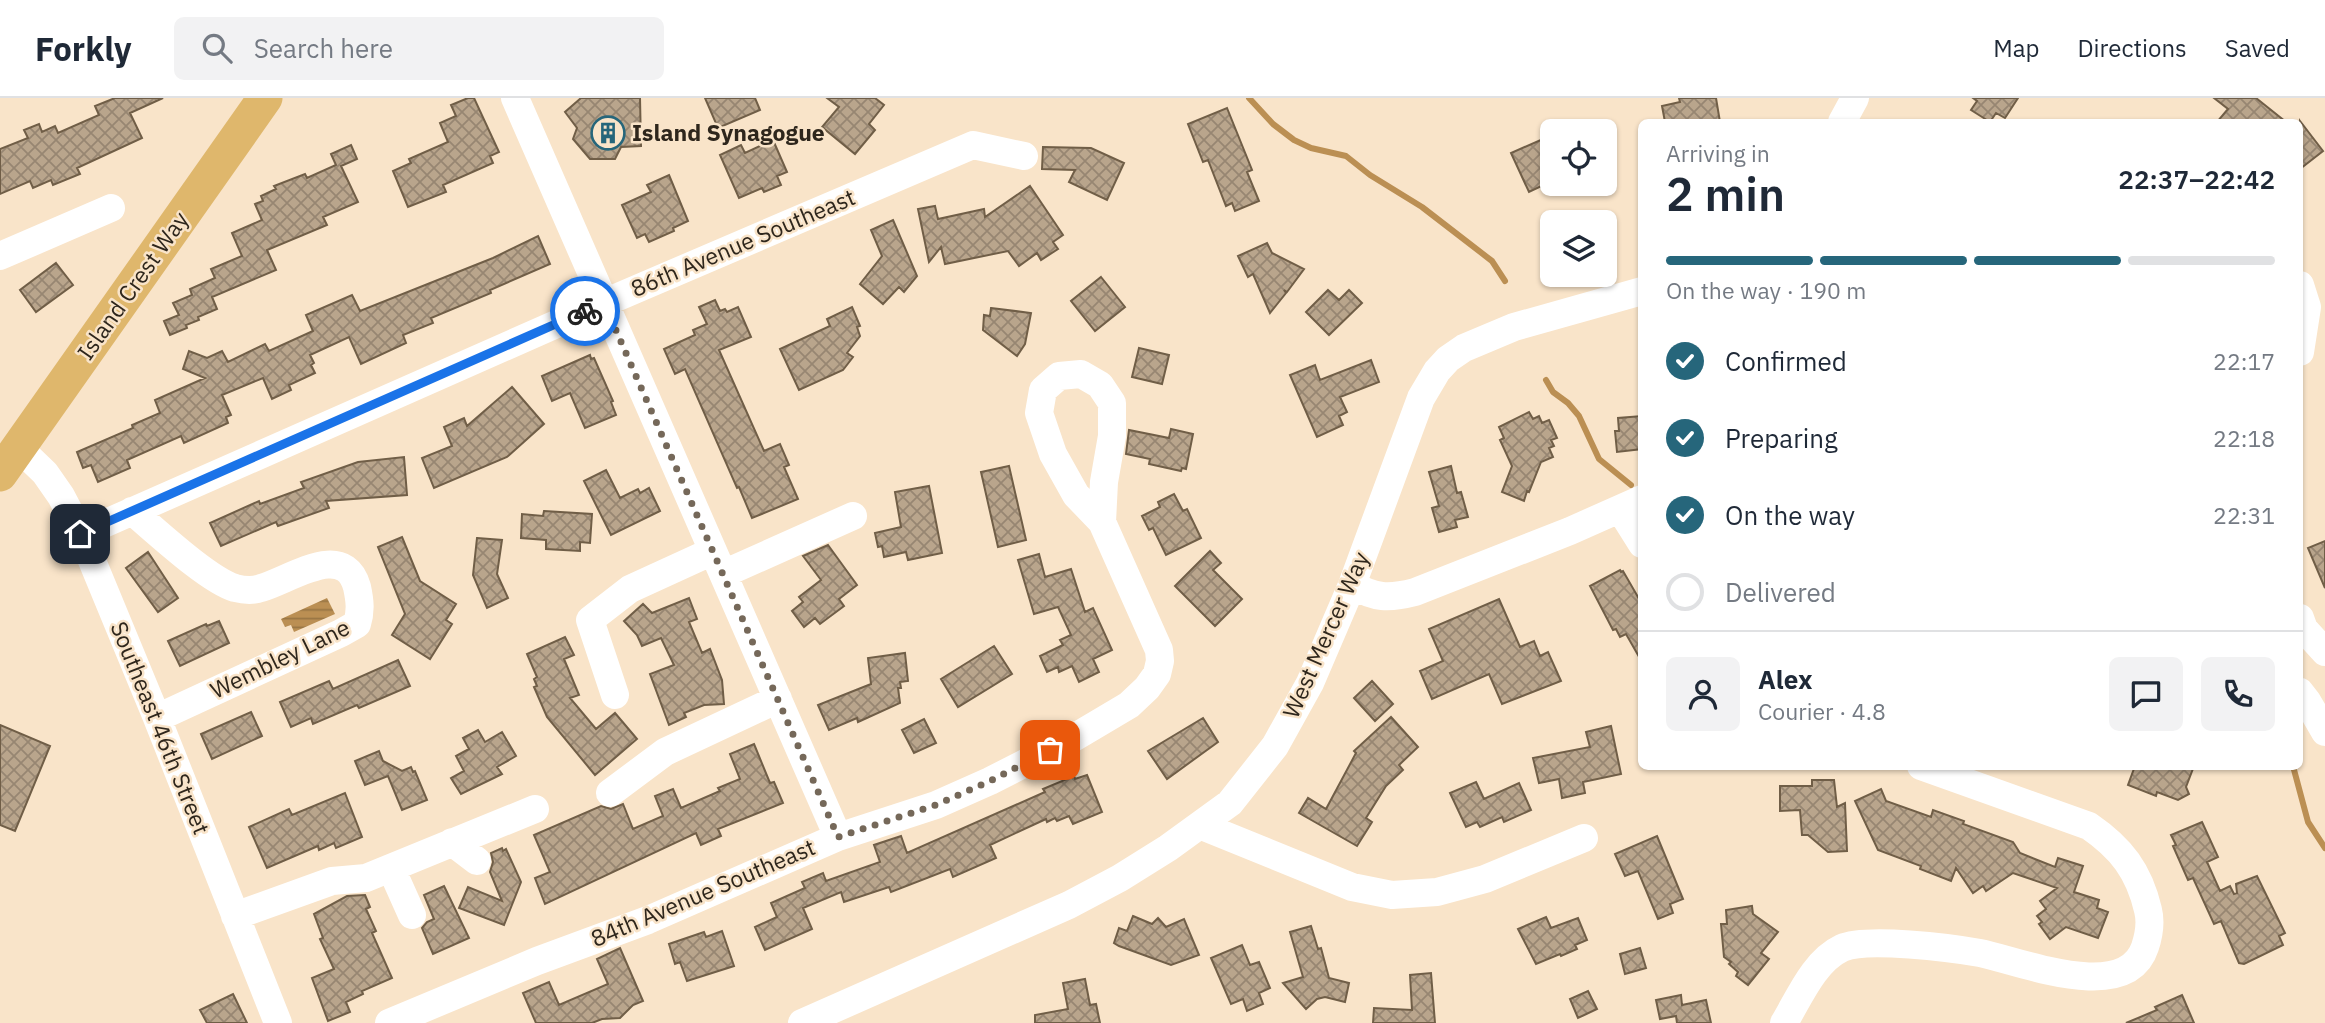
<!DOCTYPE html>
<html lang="en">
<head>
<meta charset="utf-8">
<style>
	:root { --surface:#fff; --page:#f2f2f3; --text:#1f2937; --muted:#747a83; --line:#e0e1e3; --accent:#26667b }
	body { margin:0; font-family:"IBM Plex Sans",sans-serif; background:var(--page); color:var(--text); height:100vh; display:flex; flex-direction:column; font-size:26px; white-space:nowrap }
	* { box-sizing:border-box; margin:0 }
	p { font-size:23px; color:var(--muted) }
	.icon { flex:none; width:38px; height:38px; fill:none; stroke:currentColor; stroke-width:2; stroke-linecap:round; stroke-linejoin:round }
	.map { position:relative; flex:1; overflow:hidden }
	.details { position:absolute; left:1638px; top:21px; width:665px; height:651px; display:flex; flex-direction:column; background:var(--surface); border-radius:10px; box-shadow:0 2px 5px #0004 }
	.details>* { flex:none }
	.buttons { position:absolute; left:1540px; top:21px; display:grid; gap:14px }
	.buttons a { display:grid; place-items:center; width:77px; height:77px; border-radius:10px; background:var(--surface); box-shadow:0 2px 5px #0004; font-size:35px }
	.pin { position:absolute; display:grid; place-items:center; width:60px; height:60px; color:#fff; margin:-30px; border-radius:14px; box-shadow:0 4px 10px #0006 }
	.courier { position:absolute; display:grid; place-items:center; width:70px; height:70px; margin:-35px; border:5px solid #1a73e8; border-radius:50%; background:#fff; color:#222; box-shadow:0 2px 9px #0007 }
	.headline em { font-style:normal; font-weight:600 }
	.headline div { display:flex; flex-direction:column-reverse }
	.headline { display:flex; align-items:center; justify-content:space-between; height:119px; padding:0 28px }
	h1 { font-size:46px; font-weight:600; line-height:52px }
	.bar { display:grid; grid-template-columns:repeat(4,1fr); gap:10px 7px; align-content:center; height:84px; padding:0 28px }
	.bar i { height:9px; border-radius:5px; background:var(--line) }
	.bar .selected { background:var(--accent) }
	.bar p { grid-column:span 4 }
	.line { display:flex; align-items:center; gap:18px; padding:0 28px; border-top:2px solid var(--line) }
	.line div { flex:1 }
	.round { display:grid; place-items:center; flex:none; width:74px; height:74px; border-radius:10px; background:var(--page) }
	ol { padding:0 28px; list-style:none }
	li { display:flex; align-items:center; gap:21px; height:77px }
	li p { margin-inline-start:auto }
	li .icon { padding:7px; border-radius:50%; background:var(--accent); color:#fff; stroke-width:4 }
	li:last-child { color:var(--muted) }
	li i { width:38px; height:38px; border:4px solid var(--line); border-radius:50% }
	header { display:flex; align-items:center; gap:42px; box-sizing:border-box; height:98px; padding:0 35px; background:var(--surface); border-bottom:2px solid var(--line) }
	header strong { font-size:33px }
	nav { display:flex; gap:38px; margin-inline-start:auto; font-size:24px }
	.search { width:490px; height:63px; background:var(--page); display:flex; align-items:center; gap:18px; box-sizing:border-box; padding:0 24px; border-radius:10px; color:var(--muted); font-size:26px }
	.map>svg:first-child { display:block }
	.water { fill:url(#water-rules) }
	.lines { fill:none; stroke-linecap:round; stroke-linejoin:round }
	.stream { stroke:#bb8f53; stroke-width:6 }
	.building { fill:url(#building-cross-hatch); stroke:#705e47; stroke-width:2 }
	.minor { stroke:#fff; stroke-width:28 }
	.major { stroke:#dfb76c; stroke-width:35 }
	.done { stroke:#756859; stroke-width:7; stroke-dasharray:0 12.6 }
	.route { stroke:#1a73e8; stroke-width:9 }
	.labels { text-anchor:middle; stroke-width:5; stroke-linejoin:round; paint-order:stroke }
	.poi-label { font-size:23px; font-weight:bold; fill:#2e261c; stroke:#f9e4c9; text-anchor:start }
	.street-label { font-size:23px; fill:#2e261c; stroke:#f9e4c9 }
</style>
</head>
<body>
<header>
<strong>Forkly</strong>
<div class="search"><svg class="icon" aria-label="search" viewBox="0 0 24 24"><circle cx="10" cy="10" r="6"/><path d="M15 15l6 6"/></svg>Search here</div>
<nav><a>Map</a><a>Directions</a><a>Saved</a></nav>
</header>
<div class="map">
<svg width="2325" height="925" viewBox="0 0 2325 925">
	<defs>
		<pattern id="water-rules" width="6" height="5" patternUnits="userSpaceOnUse" patternTransform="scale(1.75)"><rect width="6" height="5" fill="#bb8f53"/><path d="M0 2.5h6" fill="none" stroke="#987544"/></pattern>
		<pattern id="building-cross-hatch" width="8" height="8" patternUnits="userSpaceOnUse" patternTransform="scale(1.75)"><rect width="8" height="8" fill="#b9a58c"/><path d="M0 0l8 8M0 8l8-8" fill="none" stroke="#978672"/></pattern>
	</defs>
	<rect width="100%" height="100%" fill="#f9e4c9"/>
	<path class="water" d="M327 500 335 516 294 534 291 527 285 529 281 521Z"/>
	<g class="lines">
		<path class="stream" d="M1249 0 1273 26 1294 42 1311 50 1346 58 1370 77 1422 109 1492 163 1505 183
			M1546 282 1553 294 1568 305 1579 318 1599 361 1631 387
			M2293 668 2308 724 2325 750"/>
	</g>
	<path class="building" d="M115 0H163L130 15 142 40 77 70 80 76 53 87 51 82 33 90 30 83 0 96V51L28 40 24 32 39 26 42 34 55 28 58 35 99 17 95 8Z
		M468 0H474L499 54 490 58 493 65 443 87 446 94 408 109 393 73 411 65 409 61 448 44 440 25 456 18 451 7Z
		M581 0H640L641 48 621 49 615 61H590L573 41 577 30 565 14Z
		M705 0H755L760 12 718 30Z
		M827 0H875L884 7 869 26 875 32 855 56 822 29 839 9Z
		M1679 0H1716L1720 24H1665L1662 8 1680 4Z
		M1973 0H2018L2005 20 1996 15 1990 24 1971 12 1977 3Z
		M2214 0H2256L2286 24H2217L2228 11Z
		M1227 10 1252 72 1247 74 1259 103 1235 113 1232 105 1226 108 1208 62 1203 64 1188 26Z
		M2300 23 2323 53 2300 71Z
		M1552 37V83L1529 94 1511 55Z
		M773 42 787 74 777 78 781 87 764 94 762 90 739 100 720 57 741 47 745 55Z
		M351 47 357 61 341 68 358 104 323 119 327 127 267 152 276 172 212 199 217 211 198 219 199 222 186 227 187 230 170 237 164 223 179 217 173 205 192 197 190 191 215 180 211 171 242 158 232 135 262 122 255 106 263 103 261 98 276 91 274 88 305 76 307 80 336 67 331 56Z
		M1043 49 1091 50 1124 65 1107 102 1069 84 1075 72 1042 71Z
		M669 77 688 123 673 130 674 133 649 144 645 136 637 140 622 107 651 94 647 87Z
		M1030 88 1063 137 1053 144 1058 151 1041 162 1037 155 1019 168 1008 153 945 166 941 149 929 164 918 111 935 108 938 121 984 111 985 119Z
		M893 122 917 178 904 194 899 189 883 206 860 186 882 158 871 132Z
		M538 138 550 166 490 192 491 195 431 220 433 225 403 237 406 245 361 266 349 239 310 257 314 265 311 267 315 275 289 287 291 292 272 301 263 280 222 297 231 317 226 319 228 325 184 345 181 338 127 362 130 370 98 384 91 367 83 370 77 354 133 330 132 327 160 315 155 302 205 280 183 271 189 253 207 260 222 253 228 264 265 246 269 253 313 233 306 217 352 197 360 213 493 160Z
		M1267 145 1272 155 1304 171 1287 194 1284 192 1286 195 1270 215 1253 176 1248 179 1238 158Z
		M56 165 73 187 36 214 20 192Z
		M1101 179 1125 209 1095 233 1071 203Z
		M1328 192 1339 202 1349 192 1362 205 1329 237 1306 214Z
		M715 202 720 213 725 211 727 214 738 209 751 239 719 252 764 353 780 346 789 367 784 369 798 401 752 420 739 389 737 390 685 271 675 276 664 251 695 237 693 232 707 226 699 209Z
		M852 209 860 228 857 229 860 238 847 255 853 259 843 272 799 292 780 251 830 228 827 221Z
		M991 210 1031 215 1025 246 1017 258 983 232 984 217 990 218Z
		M1139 250 1169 257 1162 286 1132 279Z
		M590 257 591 261 594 260 613 303 611 304 616 317 585 330 570 295 552 303 542 278Z
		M1371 262 1379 284 1340 299 1347 314 1339 318 1343 327 1317 339 1290 277 1315 267 1320 282Z
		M512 289 544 326 507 359 434 390 422 360 452 348 444 329 464 320 467 328Z
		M1529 314 1533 321 1539 318 1542 325 1549 322 1557 340 1551 342 1554 348 1549 350 1553 359 1541 364 1529 394 1527 393 1524 403 1502 394 1512 368 1500 342 1504 340 1499 329Z
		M1642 318V351L1617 354 1615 333H1619L1618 320Z
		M1171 331 1193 336 1186 371 1182 370 1181 373 1149 366 1150 361 1126 356 1129 332 1169 340Z
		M404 359 407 397 326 403 329 410 278 428 276 424 221 448 210 425 259 403 260 406 304 390 301 384 358 364Z
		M1009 368 1026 442 998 449 981 374Z
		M1451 368 1457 395 1461 394 1468 419 1455 422 1457 429 1439 434 1432 410 1439 408 1429 374Z
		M606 372 620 400 638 391 640 395 649 390 660 413 611 437 584 383Z
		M929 388 942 455 908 462 906 454 884 459 882 448 878 449 875 435 901 429 895 394Z
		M1174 396 1183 413 1187 411 1201 440 1166 457 1153 430 1149 432 1142 418 1160 409 1158 404Z
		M544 413 592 416 590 445 580 444V453L546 451V442L521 440 522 416 543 418Z
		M402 439 420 483 456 506 446 522 452 526 430 561 392 537 405 516 378 449Z
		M477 440 502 442 497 476 508 500 487 510 473 477Z
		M2325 443V490L2308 450Z
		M828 447 857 487 839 501 844 508 820 526 815 520 804 529 792 513 803 504 799 499 821 482 803 458Z
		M1210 453 1221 465 1213 472 1242 501 1215 528 1175 488Z
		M148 454 178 500 158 514 126 470Z
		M1039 456 1045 479 1071 471 1085 514 1093 510 1112 552 1093 561 1099 574 1079 584 1072 568 1059 574 1058 569 1047 574 1040 558 1063 547 1060 542 1071 537 1058 509 1034 516 1018 462Z
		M1620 472 1621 474 1623 473 1642 506V564L1626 536 1620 539 1616 531 1613 532 1590 488Z
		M689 500 697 521 689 524 702 555 710 551 722 582 724 606 704 607 684 615 686 619 669 627 650 576 674 567 661 540 642 548 637 537 624 523 643 506 652 515Z
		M1499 501 1520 549 1534 543 1540 558 1548 554 1561 583 1502 606 1489 576 1432 601 1420 573 1443 563 1429 531Z
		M219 523 229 545 180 568 168 543 206 526 207 528Z
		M565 539 574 557 564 561 579 597 570 600 596 631 615 615 637 641 595 677 547 619 534 589 537 588 534 581 537 579 527 556Z
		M994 548 1012 576 958 609 941 581Z
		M905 555 908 583 900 584 901 590H898L900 605 858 624 857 620 829 632 818 607 871 586 868 560Z
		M398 562 410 588 359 610 357 607 313 626 311 620 291 629 280 604 329 583 333 591Z
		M1372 583 1393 606 1375 623 1354 600Z
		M251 614 262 638 212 661 201 636Z
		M1391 619 1418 649 1399 667 1403 672 1386 688 1366 720 1372 724 1357 748 1299 715 1308 700 1326 711 1356 655 1354 653Z
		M1203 620 1218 644 1167 681 1148 653Z
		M924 621 936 645 914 655 902 632Z
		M0 627 50 648 15 733 0 727Z
		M1611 628 1621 676 1583 684 1585 695 1562 700 1559 681 1539 685 1533 660 1590 649 1586 634Z
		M478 632 485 644 502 634 516 658 497 669 502 676 461 696 451 680 464 673 456 658 469 651 463 640Z
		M754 646 770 685 774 684 783 705 718 731 721 738 701 747 696 735 545 806 535 780 550 774 534 737 601 708 611 711 623 706 633 731 663 718 655 698 673 691 681 710 720 693 718 690 740 681 730 656Z
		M379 653 383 663 402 673 411 669 413 674 415 673 427 702 402 712 388 678 365 687 355 663Z
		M2135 668H2194L2186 689 2189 696 2178 702 2157 694 2156 698 2128 687Z
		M1087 677 1102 714 1073 726 1069 718 1057 723 1055 720 1047 724 1046 721 990 747 996 760 953 779 950 771 891 794 889 789 844 804 841 794 803 810 812 831 765 852 755 829 777 819 771 805 805 790 802 784 823 775 826 783 880 764 874 747 901 738 907 755 1045 694 1043 691 1074 678 1075 681Z
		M1812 682H1834L1837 709 1845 705 1847 753 1828 754 1808 737H1802L1800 712 1780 713V688H1812Z
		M1476 684 1484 701 1519 685 1531 712 1504 724 1502 719 1480 729 1477 724 1466 729 1450 695Z
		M1881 691 1886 703 1931 719 1933 712 1964 723 1963 726 2013 744 2020 755 2055 769 2058 760 2083 768 2074 794 2099 802 2097 810 2108 814 2098 840 2066 829 2050 841 2039 826 2042 824 2037 818 2046 811 2040 803 2057 790 2013 775 1986 793 1983 788 1973 795 1956 770 1951 783 1920 771 1921 768 1878 752 1855 703Z
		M345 695 362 739 336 750 334 745 319 752 318 748 267 770 249 729 289 711 292 717Z
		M2202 724 2218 759 2207 764 2220 793 2230 788 2234 796 2237 795 2236 786 2257 778 2285 835 2279 838 2283 847 2244 866 2239 865 2221 823 2214 826 2193 780 2188 782 2173 748 2176 747 2171 737Z
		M1657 738 1683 801 1670 806 1673 815 1658 821 1638 773 1625 778 1615 756Z
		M502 750 503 753 506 751 521 784 504 827 459 810 468 789 502 803 490 774 493 764 491 755Z
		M444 788 469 840 433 856 422 830 427 824 434 821 424 797Z
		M365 797 370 809 366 811 376 833 372 835 392 880 362 893 363 896 346 904 350 914 328 923 312 880 334 871 320 841 323 840 314 816 347 798Z
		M1752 808 1753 816 1778 834 1761 855 1769 861 1748 887 1736 878 1738 874 1729 866 1731 864 1724 859 1721 826H1727L1726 812Z
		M1133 818 1152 826 1158 820 1166 829 1184 821 1199 857 1171 867 1119 848 1114 845 1119 830 1127 833Z
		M1546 819 1551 830 1578 820 1587 842 1575 847 1577 851 1561 858 1560 856 1536 866 1518 831Z
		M1311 828 1318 851 1321 850 1329 880 1349 885 1345 904 1325 899 1317 901 1306 911 1283 885 1303 879 1290 834Z
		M722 833 734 868 687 883 680 864 675 866 669 846 704 834 706 839Z
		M1242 847 1250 867 1259 864 1270 890 1259 895 1263 906 1247 913 1243 901 1231 906 1211 860Z
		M620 850 643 903 633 907 620 920 602 921 592 925H536L523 895 549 884 559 907 608 886 597 861Z
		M1640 850 1646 870 1625 876 1620 856Z
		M1431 875 1435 925H1373L1374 910 1412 912 1410 877Z
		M1085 881 1090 907 1096 906 1100 925H1035V917L1068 911 1063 885Z
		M1588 893 1597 911 1578 920 1570 901Z
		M233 896 247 925H207L200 912Z
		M1681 897 1682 907 1706 902 1711 925H1677L1676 918 1660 921 1656 902Z
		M2182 897 2194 925H2126L2157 912 2155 909Z"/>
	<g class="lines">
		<path class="minor" d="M515 0 838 739
			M1842 24 1855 0
			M0 158 111 110
			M2300 187 2307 209 2300 254
			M19 350 45 375 61 398 81 436 157 620 278 925
			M1620 411 1642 446
			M132 413C156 433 208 482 235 490 243 492 253 493 261 490 290 482 344 442 357 489 360 503 361 513 357 526L341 535 157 620
			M81 436 604 205 973 47 1024 58
			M723 476 853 418
			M1352 487C1375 500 1388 501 1415 494L1570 433 1642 401
			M2300 520 2304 531 2325 554
			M2300 594 2307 603 2325 634
			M615 597 590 522 630 491 713 453
			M610 695 665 654 778 601
			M1202 728 1352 789 1392 797 1437 794 1485 781 1584 740
			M452 744 477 763
			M391 770 412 817
			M235 818 332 783 366 780 535 711
			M389 925 537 863 648 822 838 739 936 707 990 683 1070 642 1129 607 1147 590 1157 576 1160 563 1159 552 1102 424 1076 397 1053 356 1039 315 1043 292 1059 278 1081 276 1100 287 1112 305V338L1104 384 1102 424
			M802 925 1069 807 1120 780 1168 750 1230 705 1275 648 1310 585 1352 487 1421 300 1437 273 1448 261 1464 250 1514 229 1642 193
			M1784 925C1799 900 1814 863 1842 850 1866 839 1952 850 1980 855 2020 863 2126 907 2145 849 2149 837 2151 824 2148 812 2139 773 2121 750 2089 728L1921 668"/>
		<path class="major" d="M0 376 265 0"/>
	</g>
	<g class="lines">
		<path class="done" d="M585 213 604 205 838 739 936 707 990 683 1050 652"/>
		<path class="route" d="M80 436 585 213"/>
	</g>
	<defs>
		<symbol id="building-ring" viewBox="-11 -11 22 22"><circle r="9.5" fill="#f9e4c9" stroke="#26667b" stroke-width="1.5"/><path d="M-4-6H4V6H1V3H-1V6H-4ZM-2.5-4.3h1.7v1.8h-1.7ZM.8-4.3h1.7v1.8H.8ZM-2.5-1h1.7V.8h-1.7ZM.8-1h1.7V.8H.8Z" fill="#26667b"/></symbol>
	</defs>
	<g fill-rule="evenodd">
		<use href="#building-ring" x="589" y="16" width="38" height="38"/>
	</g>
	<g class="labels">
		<g class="poi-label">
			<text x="632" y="43">Island Synagogue</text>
		</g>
		<g class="street-label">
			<text transform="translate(743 145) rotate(-23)" y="8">86th Avenue Southeast</text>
			<text transform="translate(133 188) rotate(-55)" y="8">Island Crest Way</text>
			<text transform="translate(1326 537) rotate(-66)" y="8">West Mercer Way</text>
			<text transform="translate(280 561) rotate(-26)" y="8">Wembley Lane</text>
			<text transform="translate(160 630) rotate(68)" y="8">Southeast 46th Street</text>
			<text transform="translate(703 795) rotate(-23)" y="8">84th Avenue Southeast</text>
		</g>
	</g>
</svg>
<div class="buttons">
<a><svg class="icon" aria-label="locate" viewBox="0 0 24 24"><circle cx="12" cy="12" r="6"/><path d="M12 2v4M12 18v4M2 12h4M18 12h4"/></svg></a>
<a><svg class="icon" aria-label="layers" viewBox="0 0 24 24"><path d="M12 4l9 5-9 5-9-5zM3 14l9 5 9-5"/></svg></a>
</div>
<div class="pin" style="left:1050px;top:652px;background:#ea580c"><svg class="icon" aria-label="bag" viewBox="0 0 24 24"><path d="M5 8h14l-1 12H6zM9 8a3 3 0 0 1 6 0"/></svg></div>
<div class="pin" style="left:80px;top:436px;background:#1f2937"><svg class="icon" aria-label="home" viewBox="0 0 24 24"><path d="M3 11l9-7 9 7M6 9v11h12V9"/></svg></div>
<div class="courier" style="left:585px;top:213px"><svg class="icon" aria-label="bike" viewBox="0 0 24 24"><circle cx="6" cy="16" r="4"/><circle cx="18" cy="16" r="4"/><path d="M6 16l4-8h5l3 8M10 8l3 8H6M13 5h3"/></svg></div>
<section class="details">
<div class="headline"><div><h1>2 min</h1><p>Arriving in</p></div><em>22:37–22:42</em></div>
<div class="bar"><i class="selected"></i><i class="selected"></i><i class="selected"></i><i></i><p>On the way · 190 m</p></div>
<ol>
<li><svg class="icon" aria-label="check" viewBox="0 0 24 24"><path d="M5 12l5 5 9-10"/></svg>Confirmed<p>22:17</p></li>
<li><svg class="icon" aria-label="check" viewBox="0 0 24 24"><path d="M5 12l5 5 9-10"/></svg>Preparing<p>22:18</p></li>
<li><svg class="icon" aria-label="check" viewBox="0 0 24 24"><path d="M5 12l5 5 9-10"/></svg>On the way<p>22:31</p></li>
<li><i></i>Delivered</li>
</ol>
<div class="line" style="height:126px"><a class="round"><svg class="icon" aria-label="person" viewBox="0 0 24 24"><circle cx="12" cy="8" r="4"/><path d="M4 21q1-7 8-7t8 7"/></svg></a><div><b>Alex</b><p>Courier · 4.8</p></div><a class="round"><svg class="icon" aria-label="chat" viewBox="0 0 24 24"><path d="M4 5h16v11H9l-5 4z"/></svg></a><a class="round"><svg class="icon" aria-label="phone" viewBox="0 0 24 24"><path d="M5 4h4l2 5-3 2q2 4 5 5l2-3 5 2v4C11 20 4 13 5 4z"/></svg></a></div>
</section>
</div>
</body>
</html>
